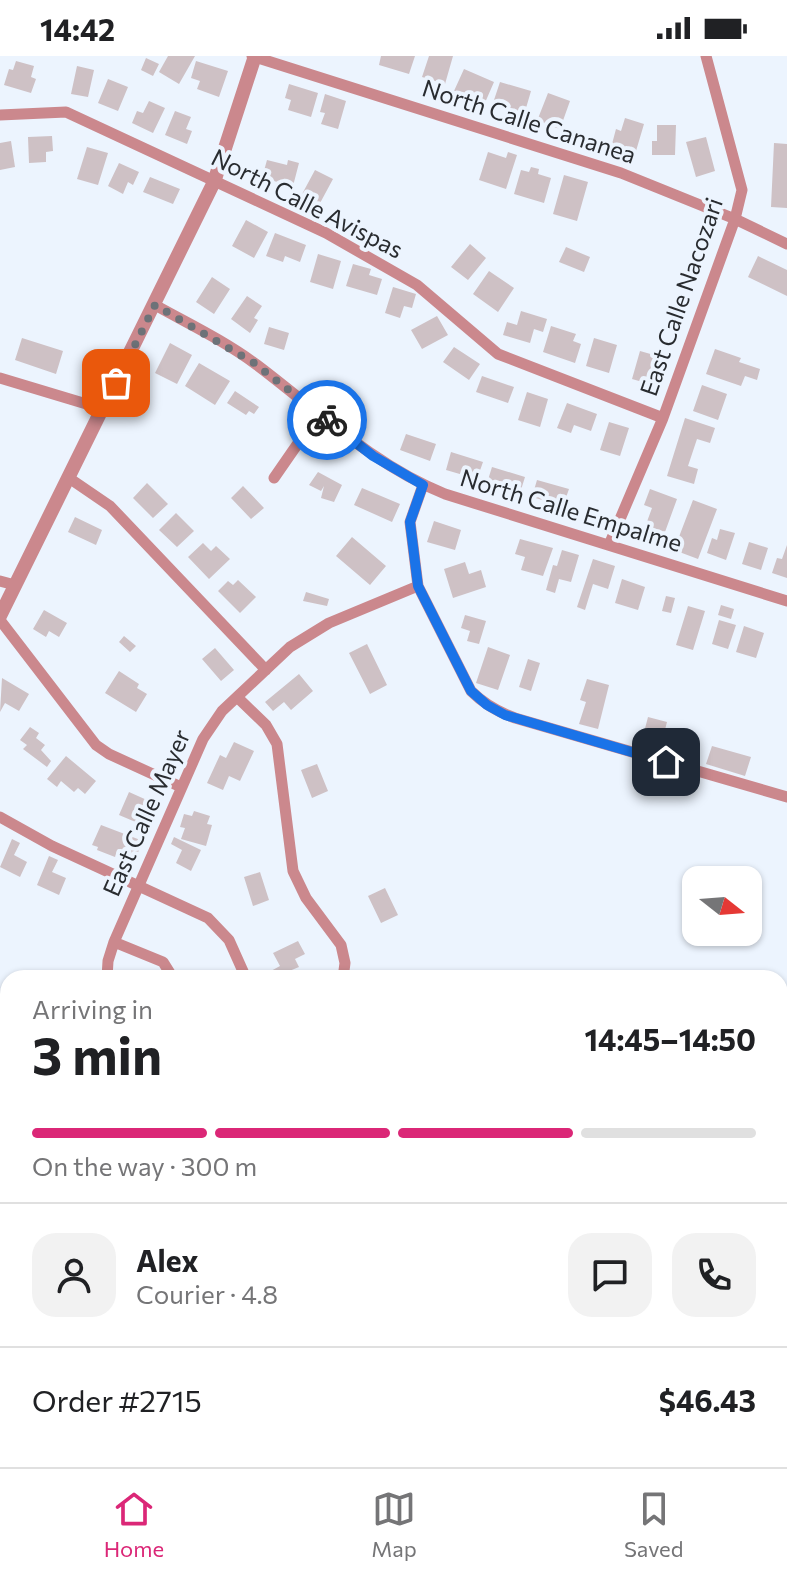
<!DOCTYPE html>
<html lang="en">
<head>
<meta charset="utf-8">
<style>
	:root { --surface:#fff; --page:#f2f2f2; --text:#202124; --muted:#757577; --line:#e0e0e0; --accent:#db2777 }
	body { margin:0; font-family:Commissioner,sans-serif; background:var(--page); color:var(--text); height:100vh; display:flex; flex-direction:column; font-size:30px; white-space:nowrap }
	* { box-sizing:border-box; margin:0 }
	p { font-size:26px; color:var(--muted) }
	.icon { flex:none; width:44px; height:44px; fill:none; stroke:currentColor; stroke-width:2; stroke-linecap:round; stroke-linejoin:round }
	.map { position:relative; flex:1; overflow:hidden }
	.sheet { position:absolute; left:0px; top:914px; width:788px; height:498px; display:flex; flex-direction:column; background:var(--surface); border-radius:24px 24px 0 0; box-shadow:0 2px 6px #0004 }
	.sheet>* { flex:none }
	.needle { width:52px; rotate:107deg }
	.tools { position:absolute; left:682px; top:810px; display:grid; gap:16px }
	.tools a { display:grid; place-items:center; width:80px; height:80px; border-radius:16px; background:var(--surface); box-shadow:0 2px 6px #0004; font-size:40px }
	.pin { position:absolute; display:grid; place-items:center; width:68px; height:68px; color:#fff; margin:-34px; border-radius:16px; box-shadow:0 4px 12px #0006 }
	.courier { position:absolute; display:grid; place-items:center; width:80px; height:80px; margin:-40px; border:6px solid #1a73e8; border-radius:50%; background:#fff; color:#222; box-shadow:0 2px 10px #0007 }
	.headline em { font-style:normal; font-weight:700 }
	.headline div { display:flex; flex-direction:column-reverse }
	.headline { display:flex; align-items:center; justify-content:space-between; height:136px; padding:0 32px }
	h1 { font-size:52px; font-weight:700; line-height:60px }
	.bar { display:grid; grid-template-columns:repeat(4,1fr); gap:12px 8px; align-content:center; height:96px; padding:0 32px }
	.bar i { height:10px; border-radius:6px; background:var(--line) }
	.bar .active { background:var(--accent) }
	.bar p { grid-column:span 4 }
	.line { display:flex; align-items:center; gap:20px; padding:0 32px; border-top:2px solid var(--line) }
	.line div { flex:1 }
	.round { display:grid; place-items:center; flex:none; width:84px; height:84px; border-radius:24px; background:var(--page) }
	.status { display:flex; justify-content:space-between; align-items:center; height:56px; padding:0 40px; background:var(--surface); direction:ltr }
	.status svg { height:22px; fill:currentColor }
	.tabs { display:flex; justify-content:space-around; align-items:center; height:112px; border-top:2px solid var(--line); background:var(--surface); font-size:22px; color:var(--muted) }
	.tabs a { display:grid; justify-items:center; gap:4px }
	.tabs .active { color:var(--accent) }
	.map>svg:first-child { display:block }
	.building { fill:#cec1c5 }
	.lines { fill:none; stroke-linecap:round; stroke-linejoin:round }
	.minor { stroke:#cb888d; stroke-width:11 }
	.tertiary { stroke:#cb888d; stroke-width:14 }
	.done { stroke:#6d7278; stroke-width:8; stroke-dasharray:0 14.4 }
	.route { stroke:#1a73e8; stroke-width:10 }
	.labels { text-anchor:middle; stroke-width:8; stroke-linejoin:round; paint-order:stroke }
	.street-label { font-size:24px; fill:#292c30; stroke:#ecf4fe }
</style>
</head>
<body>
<div class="status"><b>14:42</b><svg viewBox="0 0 49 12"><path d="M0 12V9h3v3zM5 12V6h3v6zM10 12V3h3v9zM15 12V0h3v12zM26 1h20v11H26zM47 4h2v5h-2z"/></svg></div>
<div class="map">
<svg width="787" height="1411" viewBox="0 0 787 1411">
	<rect width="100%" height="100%" fill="#ecf4fe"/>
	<path class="building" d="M168 0H195L179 28 159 16Z
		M381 0H415L409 18 379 9Z
		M429 0H453L445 28 422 21Z
		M146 2 159 8 153 20 141 14Z
		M16 5 34 10 31 21 36 23 31 37 4 29 9 13 13 14Z
		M196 5 228 15 219 41 197 33 200 25 191 22Z
		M77 10 94 14 88 41 71 38Z
		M464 13 494 26 484 49 454 35Z
		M108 23 128 31 118 55 98 47Z
		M500 26 531 35 524 59 492 50Z
		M289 28 318 37 311 61 288 54 291 44 285 42Z
		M548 37 570 45 560 73 537 65Z
		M325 38 346 45 338 73 321 68 325 57 320 56Z
		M149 45 165 52 153 77 132 67 137 55 143 57Z
		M175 55 191 61 186 73 192 75 187 88 165 79Z
		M625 62 644 68 636 95 612 88 616 73 621 75Z
		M657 69H676L675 99H652V85H657Z
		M52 80 53 95 46 96V106L29 107 28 81Z
		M706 81 715 115 696 121 686 86Z
		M11 85 15 111 0 114V87Z
		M774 87 787 88V152L771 151Z
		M87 91 108 97 98 129 77 123Z
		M488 96 506 102 508 96 517 99 506 133 479 124Z
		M267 104 287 109 288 104 299 107 293 130 262 122Z
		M119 107 139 116 133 129 128 126 123 138 108 130Z
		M531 111 539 113 538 118 551 122 544 147 514 138 521 114 529 116Z
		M315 114 333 123 319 149 301 140Z
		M564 119 588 126 577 165 553 158Z
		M150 121 180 133 173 148 143 136Z
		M246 164 268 176 254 202 232 190Z
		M275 177 306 189 300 206 285 200 283 206 266 200Z
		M470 188 486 202 468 224 451 211Z
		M566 191 590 201 584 216 559 206Z
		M318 198 341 205 333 233 310 226Z
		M758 200 787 214V240L748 221Z
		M353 208 371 213 369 219 382 223 377 239 346 230Z
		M489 215 514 232 498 256 473 238Z
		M212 221 230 233 214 258 196 246Z
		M393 231 416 238 412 252 404 250 400 262 385 257Z
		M247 240 262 250 254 262 258 264 250 277 231 263Z
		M521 255 547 263 543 276 534 273 530 287 503 279 507 266 517 269Z
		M437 260 448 279 422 293 411 274Z
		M551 270 576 278 573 285 581 288 575 307 543 296Z
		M269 271 289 277 284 294 264 288Z
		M22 282 63 295 56 318 15 304Z
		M594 282 617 289 609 317 586 310Z
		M170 287 192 299 177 328 155 317Z
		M454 291 480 308 469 324 443 306Z
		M715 293 741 302 739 306 760 313 757 324 745 320 741 330 706 318Z
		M640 295 661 301 653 329 632 323Z
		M199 307 230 325 215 349 185 330Z
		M482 320 514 331 508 347 476 336Z
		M702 329 727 338 718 364 693 355Z
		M235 335 259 351 254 358 249 355 246 359 227 347Z
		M527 336 548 343 540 371 518 364Z
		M567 347 597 358 591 375 574 369 571 377 557 372Z
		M685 362 715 372 710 387 697 383 688 410 698 413 694 428 667 420Z
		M609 366 629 372 620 400 600 394Z
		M406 378 436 388 430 405 400 394Z
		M451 396 483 406 477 423 446 414Z
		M492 411 525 421 520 437 487 427Z
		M318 416 342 429 334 446 321 442 324 430 321 435 309 429Z
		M537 424 569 433 563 450 532 441Z
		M147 427 168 448 153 462 133 442Z
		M243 430 264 452 251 463 231 442Z
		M362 432 400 448 392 466 354 449Z
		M650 433 677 443 665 476 668 477 663 490 641 482 652 452 644 449Z
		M693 444 717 453 698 503 674 494Z
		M176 457 194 475 177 491 159 474Z
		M75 461 102 474 96 489 68 476Z
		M434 465 461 474 455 494 427 486Z
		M720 473 735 477 726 504 707 497 712 482 717 484Z
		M352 481 386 510 370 529 336 500Z
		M520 483 553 492 543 520 521 514 525 501 515 498Z
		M749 486 768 492 761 514 742 508Z
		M203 487 211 495 216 490 230 503 209 523 188 501Z
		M787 489V522L772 517 777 502 782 503Z
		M562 494 579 499 571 526 559 523 555 537 546 534 553 509 557 510Z
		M593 503 615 510 608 533 593 528 585 554 577 551Z
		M465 506 469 518 481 514 486 531 453 542 444 513Z
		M622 523 645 531 638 554 615 547Z
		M238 524 256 541 240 557 218 535 228 525 233 529Z
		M306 536 329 543 327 550 303 545Z
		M666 540 675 542 671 557 662 555Z
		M721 549 734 553 731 563 718 559Z
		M688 550 705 555 693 594 676 589Z
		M44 554 67 567 59 581 49 575 46 581 33 573Z
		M465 559 486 565 479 588 467 585 470 575 461 572Z
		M719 564 736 569 728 593 712 588Z
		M744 570 764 577 756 602 736 596Z
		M124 580 136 590 130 596 119 586Z
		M367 588 387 629 370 638 349 597Z
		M488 591 510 599 498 634 476 627Z
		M215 592 234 614 221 625 202 603Z
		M528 603 540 607 531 635 519 631Z
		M119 615 139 628 137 632 147 638 136 656 105 637Z
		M299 618 313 635 291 654 284 646 273 655 265 646Z
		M2 622 29 638 19 655 5 647 0 656Z
		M587 623 609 629 598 673 579 668 586 646 580 644Z
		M648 661 667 666 660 693 641 688Z
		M30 671 39 677 36 682 45 689 41 694 51 705 47 711 23 693 27 689 20 684Z
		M234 686 254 695 240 725 229 720 223 734 207 727 220 699 226 702Z
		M712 690 751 701 745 720 706 708Z
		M66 700 96 725 85 738 78 732 74 736 61 725 57 731 47 723Z
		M317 708 328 735 312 742 301 714Z
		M129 736 158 749 155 757 151 756 145 770 119 759Z
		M194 755 210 760 207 768 212 769 206 790 181 783 185 772 180 771 184 758 192 760Z
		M101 769 143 785 136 801 118 793 115 801 97 794 98 791 92 789Z
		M174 781 201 794 191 815 176 807 182 794 171 788Z
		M12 783 20 787 14 799 27 806 20 821 0 811Z
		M49 800 58 804 52 816 66 822 59 839 37 829Z
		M260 816 269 844 253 850 244 821Z
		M385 832 398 859 381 867 368 840Z
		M298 885 305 898 295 903 299 911 272 922 269 916 280 910 273 897Z
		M8 1004V1065L0 1068V1007Z
		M1 1353 8 1357V1374L0 1386Z
		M71 1404H92L89 1411H68Z
		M127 1404H130L150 1411H124Z
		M156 1404H178L176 1411H154Z"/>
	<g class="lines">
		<path class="minor" d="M252 0 621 117 735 163 787 188
			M0 59 66 56 326 177 417 229 498 298 663 362
			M155 249C189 268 225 285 257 309 318 355 373 409 445 438L787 545
			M0 322 103 353
			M69 422 110 450 266 614
			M274 422 319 357
			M423 429 410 466 418 530 471 635C484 648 498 656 515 662L787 741
			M609 489 663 362 735 163 742 134 706 0
			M0 525 15 529
			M0 564 96 689 109 698 181 731
			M237 641 266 669 277 688 293 815 306 842 341 889 345 907 343 922
			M0 761 52 790 208 862 229 884 246 922
			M114 886 163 906 173 922
			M107 922 108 905 114 886 203 683 222 655 290 591 329 567 418 530
			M0 1155 8 1152"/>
		<path class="tertiary" d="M0 560 214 126 255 0"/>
	</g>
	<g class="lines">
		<path class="done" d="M116 327 155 249 254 307 327 364"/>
		<path class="route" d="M327 364 373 400 423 429 410 466 418 530 471 635 487 649 505 659 666 706"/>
	</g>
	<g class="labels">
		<g class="street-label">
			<text transform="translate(529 66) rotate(18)" y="8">North Calle Cananea</text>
			<text transform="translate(307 148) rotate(27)" y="8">North Calle Avispas</text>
			<text transform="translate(682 241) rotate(-71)" y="8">East Calle Nacozari</text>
			<text transform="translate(571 455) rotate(17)" y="8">North Calle Empalme</text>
			<text transform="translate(147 757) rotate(-66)" y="8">East Calle Mayer</text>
		</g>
	</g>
</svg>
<div class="tools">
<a><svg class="needle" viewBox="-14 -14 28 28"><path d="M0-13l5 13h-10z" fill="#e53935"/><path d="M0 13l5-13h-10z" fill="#757577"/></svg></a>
</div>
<div class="pin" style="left:116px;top:327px;background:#ea580c"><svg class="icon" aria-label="bag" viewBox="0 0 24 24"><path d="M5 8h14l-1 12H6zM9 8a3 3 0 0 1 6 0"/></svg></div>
<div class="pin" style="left:666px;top:706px;background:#1f2937"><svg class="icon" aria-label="home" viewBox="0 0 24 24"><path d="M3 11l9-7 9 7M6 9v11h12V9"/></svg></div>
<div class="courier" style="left:327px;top:364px"><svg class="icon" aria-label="bike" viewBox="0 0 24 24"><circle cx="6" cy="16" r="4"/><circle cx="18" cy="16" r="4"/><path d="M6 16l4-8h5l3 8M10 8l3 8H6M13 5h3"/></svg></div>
<section class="sheet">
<div class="headline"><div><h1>3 min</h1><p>Arriving in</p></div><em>14:45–14:50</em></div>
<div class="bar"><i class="active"></i><i class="active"></i><i class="active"></i><i></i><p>On the way · 300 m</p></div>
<div class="line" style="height:144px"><a class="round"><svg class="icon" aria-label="person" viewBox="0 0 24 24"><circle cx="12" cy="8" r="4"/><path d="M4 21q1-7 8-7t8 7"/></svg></a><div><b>Alex</b><p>Courier · 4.8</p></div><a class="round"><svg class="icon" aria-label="chat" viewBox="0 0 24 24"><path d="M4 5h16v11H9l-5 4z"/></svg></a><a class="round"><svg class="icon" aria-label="phone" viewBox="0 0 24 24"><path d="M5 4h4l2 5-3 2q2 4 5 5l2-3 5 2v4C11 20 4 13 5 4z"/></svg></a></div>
<div class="line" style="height:104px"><div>Order #2715</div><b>$46.43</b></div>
</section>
</div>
<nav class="tabs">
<a class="active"><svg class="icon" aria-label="home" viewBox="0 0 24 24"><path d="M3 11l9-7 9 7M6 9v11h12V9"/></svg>Home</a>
<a><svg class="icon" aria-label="map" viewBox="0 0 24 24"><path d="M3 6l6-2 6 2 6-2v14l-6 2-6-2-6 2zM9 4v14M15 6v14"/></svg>Map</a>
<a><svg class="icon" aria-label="saved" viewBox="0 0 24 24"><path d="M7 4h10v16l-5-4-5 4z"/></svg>Saved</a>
</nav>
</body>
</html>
